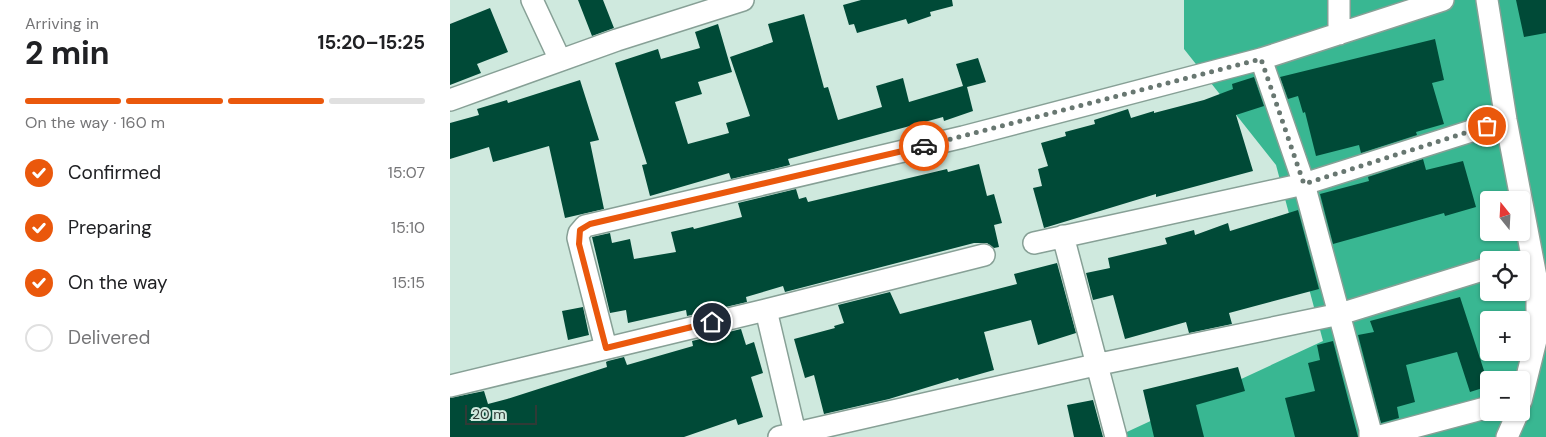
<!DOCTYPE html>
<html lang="en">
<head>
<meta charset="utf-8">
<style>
	:root { --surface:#fff; --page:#f6f6f6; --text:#202124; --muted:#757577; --line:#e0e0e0; --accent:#ea580c }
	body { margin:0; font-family:"DM Sans",sans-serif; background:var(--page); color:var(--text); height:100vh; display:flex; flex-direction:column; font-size:19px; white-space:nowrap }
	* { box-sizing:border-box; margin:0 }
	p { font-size:16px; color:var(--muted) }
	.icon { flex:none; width:28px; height:28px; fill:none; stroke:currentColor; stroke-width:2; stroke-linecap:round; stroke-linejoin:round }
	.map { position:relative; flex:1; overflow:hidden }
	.sheet { display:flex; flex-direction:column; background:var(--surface); width:450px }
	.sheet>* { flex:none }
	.needle { width:32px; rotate:342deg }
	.controls { position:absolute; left:1030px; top:191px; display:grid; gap:10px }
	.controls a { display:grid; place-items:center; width:50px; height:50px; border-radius:5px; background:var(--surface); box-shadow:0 1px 4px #0004; font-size:25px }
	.scale { position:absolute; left:15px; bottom:12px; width:72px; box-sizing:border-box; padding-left:5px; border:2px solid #303a36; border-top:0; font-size:14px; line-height:18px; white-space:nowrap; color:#303a36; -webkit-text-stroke:4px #cfe9de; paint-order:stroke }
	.pin { position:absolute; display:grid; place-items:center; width:42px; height:42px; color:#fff; margin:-21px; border:2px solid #fff; border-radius:50%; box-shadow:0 1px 5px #0007 }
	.courier { position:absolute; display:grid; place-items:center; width:50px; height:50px; margin:-25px; border:4px solid #ea580c; border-radius:50%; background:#fff; color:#222; box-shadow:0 1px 6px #0007 }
	.headline em { font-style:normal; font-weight:700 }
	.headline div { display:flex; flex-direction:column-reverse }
	.headline { display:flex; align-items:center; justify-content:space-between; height:85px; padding:0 25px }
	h1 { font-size:32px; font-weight:700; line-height:38px }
	.bar { display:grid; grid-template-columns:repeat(4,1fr); gap:8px 5px; align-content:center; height:60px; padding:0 25px }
	.bar i { height:6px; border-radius:4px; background:var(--line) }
	.bar .selected { background:var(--accent) }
	.bar p { grid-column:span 4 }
	ol { padding:0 25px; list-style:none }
	li { display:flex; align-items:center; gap:15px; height:55px }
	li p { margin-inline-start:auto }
	li .icon { padding:5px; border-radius:50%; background:var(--accent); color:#fff; stroke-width:4 }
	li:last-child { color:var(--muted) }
	li i { width:28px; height:28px; border:2px solid var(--line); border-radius:50% }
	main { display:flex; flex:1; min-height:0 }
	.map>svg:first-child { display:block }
	.forest { fill:#39b792; fill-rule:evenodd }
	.building { fill:#004a37 }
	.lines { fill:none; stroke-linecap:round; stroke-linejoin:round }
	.minor-casing { stroke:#87a096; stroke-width:24 }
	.minor { stroke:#fff; stroke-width:21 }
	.done { stroke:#687771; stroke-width:5; stroke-dasharray:0 9 }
	.route { stroke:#ea580c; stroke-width:6 }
</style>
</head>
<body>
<main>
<section class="sheet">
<div class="headline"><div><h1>2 min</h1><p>Arriving in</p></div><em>15:20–15:25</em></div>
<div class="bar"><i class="selected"></i><i class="selected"></i><i class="selected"></i><i></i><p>On the way · 160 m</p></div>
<ol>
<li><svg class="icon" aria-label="check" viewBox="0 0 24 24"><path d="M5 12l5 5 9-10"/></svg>Confirmed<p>15:07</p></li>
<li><svg class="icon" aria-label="check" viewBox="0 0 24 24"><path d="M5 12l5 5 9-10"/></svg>Preparing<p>15:10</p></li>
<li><svg class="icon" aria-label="check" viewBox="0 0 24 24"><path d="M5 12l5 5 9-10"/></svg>On the way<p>15:15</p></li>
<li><i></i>Delivered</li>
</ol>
</section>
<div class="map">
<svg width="1096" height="437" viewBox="0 0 1096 437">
	<rect width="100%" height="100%" fill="#cfe9de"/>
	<path class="forest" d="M734 0H1096V437H666L873 341 826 165 734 49ZM1039 200H1071V232H1039ZM1039 260H1071V292H1039ZM1039 320H1071V352H1039ZM1039 380H1071V412H1039Z"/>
	<path class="building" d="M128 0H153L164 28 142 36Z
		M411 0H502L503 6 480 12 481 16 458 24 456 19 407 33 404 24 399 25 393 5Z
		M1066 0H1096V33L1074 37Z
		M40 8 58 52 27 64 31 73 0 85V24Z
		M354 14 374 88 378 87 388 120 432 107 426 86 453 78 459 102 513 86 506 64 528 58 536 82 517 87 523 111 494 121 493 117 338 159 340 165 281 179 279 173 200 196 192 165 197 164 165 63 208 49 211 59 250 48 245 32 268 24 282 72 248 82 252 94 225 102 238 144 279 133 276 123 300 116 280 57 323 42 318 24Z
		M985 39 994 80 982 83 994 124 966 132 967 135 911 153 909 145 866 156 855 112 853 113 848 96 838 99 830 77Z
		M804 77 814 106 786 115 803 171 706 197V194L594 228 583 188 592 186 588 169 598 166 591 143 616 136 615 132 645 124 644 120 678 109 681 118 704 111V113L754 100 783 89 782 84Z
		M130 80 149 140 140 142 154 209 115 218 99 146 43 162 39 147 0 159V123L29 115 27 109 57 100 58 103Z
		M973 159 976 170 1013 161 1026 207 995 216 994 213 883 244 870 194 919 181 918 177Z
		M529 164 537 196 544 194 552 223 544 225 549 247 544 248 537 243H524L335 292 333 286 296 297 297 302 237 316 236 310 178 323 176 310 160 313 142 237 160 233 162 243 180 239 184 259 226 252 221 232 243 227 244 229 292 217 288 203 346 189 349 199 356 197 358 202 497 169 498 172Z
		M848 210 869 289 779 313 782 324 739 333 736 322 675 339 663 295 643 300 636 273 660 268 658 258 717 244 715 238 744 230 745 235 778 223 780 231Z
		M607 263 626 333 588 345 581 320 534 332 544 370 509 380 508 378 439 399 374 414 364 375 355 378 344 339 385 328 384 326 394 323 388 305 440 292 450 314 567 284 564 274Z
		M1010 297 1039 386 1020 392 1007 352 956 365 965 402 947 407 949 418 931 423 908 335 924 332 920 321Z
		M133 307 139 335 118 340 112 311Z
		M291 329 296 345 304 342 313 373 301 377 313 417 288 425 286 419 234 437H0V398L34 391 38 404 57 399 157 367 156 362 158 361 174 357 177 365 243 346 242 341Z
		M883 341 908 437H845L835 398 865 391 858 363 870 360 867 345Z
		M788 367 795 391 746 405 754 437H704L693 390Z
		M643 400 653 437H624L617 405Z"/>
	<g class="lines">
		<defs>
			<path id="minor" d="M82 0 110 60
				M1037 0 1056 120 1087 282V336L1071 401
				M889 34V0
				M811 59 854 184 920 429V437
				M0 100 167 40 293 0
				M613 236 666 437
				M584 243 854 184 1056 120
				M156 348 128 238 129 233 135 226 513 137 811 59 993 0
				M0 386 316 310
				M345 433 316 310 534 255
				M329 437 645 365 890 314 1039 268
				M927 437 1039 407
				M1057 437 1068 412"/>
		</defs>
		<use href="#minor" class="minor-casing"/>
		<use href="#minor" class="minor"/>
	</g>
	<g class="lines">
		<path class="done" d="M474 146 811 59 854 184 1037 126"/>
		<path class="route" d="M262 322 156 348 129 244 130 230 140 224 474 146"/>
	</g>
</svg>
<div class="controls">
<a><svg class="needle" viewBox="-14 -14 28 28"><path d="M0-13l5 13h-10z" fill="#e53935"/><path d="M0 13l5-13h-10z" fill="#757577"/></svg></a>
<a><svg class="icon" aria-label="locate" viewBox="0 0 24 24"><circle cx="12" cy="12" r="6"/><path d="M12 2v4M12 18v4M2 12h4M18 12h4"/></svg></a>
<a>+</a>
<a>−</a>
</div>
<div class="scale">20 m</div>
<div class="pin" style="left:1037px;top:126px;background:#ea580c"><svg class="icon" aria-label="bag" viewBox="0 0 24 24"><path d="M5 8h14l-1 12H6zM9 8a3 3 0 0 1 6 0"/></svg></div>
<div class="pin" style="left:262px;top:322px;background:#1f2937"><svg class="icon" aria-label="home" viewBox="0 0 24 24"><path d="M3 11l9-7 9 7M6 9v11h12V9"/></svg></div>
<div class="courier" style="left:474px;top:146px"><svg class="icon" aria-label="car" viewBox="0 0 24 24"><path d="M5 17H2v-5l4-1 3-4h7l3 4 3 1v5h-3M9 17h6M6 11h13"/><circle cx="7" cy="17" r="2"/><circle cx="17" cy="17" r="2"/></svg></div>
</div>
</main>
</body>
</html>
